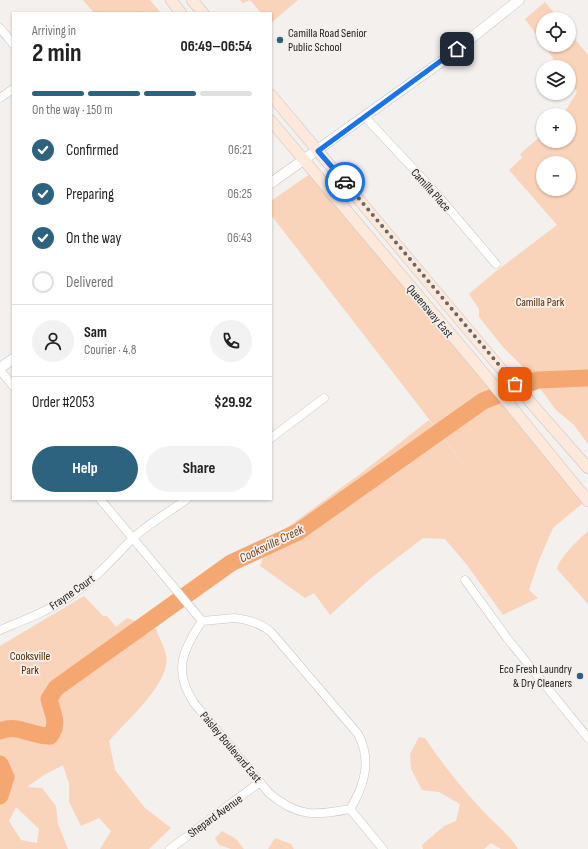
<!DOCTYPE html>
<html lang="en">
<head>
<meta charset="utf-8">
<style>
	:root { --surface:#fff; --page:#f2f2f2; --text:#222; --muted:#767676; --line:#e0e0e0; --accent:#2e637f }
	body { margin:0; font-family:"Sofia Sans Condensed",sans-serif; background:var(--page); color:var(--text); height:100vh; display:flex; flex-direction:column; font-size:15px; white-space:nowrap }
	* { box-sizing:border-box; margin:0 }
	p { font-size:13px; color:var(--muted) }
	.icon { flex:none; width:22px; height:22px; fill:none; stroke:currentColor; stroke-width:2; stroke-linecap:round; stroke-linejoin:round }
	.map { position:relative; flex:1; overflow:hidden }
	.drawer { position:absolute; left:12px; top:12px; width:260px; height:488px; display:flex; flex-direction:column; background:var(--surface); border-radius:0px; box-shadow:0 1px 3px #0004 }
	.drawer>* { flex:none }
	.tools { position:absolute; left:536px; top:12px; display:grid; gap:8px }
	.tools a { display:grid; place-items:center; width:40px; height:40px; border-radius:50%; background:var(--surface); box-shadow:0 1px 3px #0004; font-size:20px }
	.pin { position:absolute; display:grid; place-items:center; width:34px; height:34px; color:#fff; margin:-17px; border-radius:8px; box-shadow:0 2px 6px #0006 }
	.courier { position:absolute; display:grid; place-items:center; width:40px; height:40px; margin:-20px; border:3px solid #1a73e8; border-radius:50%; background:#fff; color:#222; box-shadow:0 1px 5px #0007 }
	.summary em { font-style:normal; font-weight:700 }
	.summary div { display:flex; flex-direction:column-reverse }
	.summary { display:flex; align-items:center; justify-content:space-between; height:68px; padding:0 20px }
	h1 { font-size:26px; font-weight:700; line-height:30px }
	.bar { display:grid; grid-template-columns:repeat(4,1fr); gap:6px 4px; align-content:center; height:48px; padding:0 20px }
	.bar i { height:5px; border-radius:3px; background:var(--line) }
	.bar .active { background:var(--accent) }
	.bar p { grid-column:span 4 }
	.line { display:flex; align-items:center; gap:10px; padding:0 20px; border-top:1px solid var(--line) }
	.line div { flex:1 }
	.round { display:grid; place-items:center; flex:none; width:42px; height:42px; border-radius:21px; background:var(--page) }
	ol { padding:0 20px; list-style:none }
	li { display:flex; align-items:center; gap:12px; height:44px }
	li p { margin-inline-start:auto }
	li .icon { padding:4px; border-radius:50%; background:var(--accent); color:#fff; stroke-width:4 }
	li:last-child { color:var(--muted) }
	li i { width:22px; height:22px; border:2px solid var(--line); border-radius:50% }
	.action { display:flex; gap:8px; margin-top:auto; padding:8px 20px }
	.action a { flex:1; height:46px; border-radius:24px; background:var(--accent); color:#fff; font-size:16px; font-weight:700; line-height:46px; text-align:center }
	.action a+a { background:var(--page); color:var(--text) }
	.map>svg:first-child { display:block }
	.green { fill:#f9d3ba; fill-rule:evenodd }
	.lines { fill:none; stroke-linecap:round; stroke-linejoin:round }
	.river { stroke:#f5a772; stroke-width:17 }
	.minor-casing { stroke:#c8c4c1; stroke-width:9 }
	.tertiary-casing { stroke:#c8c4c1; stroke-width:11 }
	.secondary-casing { stroke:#c8c4c1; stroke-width:12 }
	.minor { stroke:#fff; stroke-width:8 }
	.tertiary { stroke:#fff; stroke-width:10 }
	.secondary { stroke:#fce9dc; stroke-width:11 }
	.done { stroke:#686664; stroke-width:4; stroke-dasharray:0 7.2 }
	.route { stroke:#1a73e8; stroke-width:5 }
	.poi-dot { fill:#2e637f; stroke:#f4f0ed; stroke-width:1.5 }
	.labels { text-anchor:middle; stroke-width:3.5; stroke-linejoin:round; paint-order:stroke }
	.poi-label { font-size:12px; fill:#1d1b1a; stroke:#f4f0ed; text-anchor:start }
	.street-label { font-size:12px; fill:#1d1b1a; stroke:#f4f0ed }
	.park-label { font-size:12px; fill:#592900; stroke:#f4f0ed }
	.water-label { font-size:13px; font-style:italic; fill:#794620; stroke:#f4f0ed }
</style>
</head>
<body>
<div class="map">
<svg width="588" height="849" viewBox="0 0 588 849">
	<rect width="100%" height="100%" fill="#f4f0ed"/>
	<path class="green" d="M83 0H150L161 13H94Z
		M240 0H298L271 23V13H261L250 0 243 3Z
		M545 2 559 19H543V44L525 19Z
		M569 32 588 55V444L574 425 556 410 528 372 503 347 479 317V309L469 294 495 272 557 225 509 170 522 158 520 154 543 134V141H569V115H563L577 92 569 81V67H559L544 45H569ZM543 163H569V189H543Z
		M310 174 584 502 553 528 539 560 529 590 538 598 503 615 467 565 445 539 423 538 371 578 330 615 314 593 305 598 260 566 269 541 364 471 429 420 480 485 271 215V201Z
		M588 531V604L557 569C559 558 579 539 588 531Z
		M84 596 103 616H107L116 627 127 618 156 629C159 637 164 646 166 655 172 682 125 722 109 741L115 770 145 808 171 828 149 849H100L111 831 99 818 81 826 69 802V784L63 765 44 775 27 787 42 788 56 806 58 824 68 849H0V646ZM16 807 39 829 37 843 21 840 9 821Z
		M419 737 425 738C443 765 461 787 483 811 495 824 509 834 518 849H501L491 843 484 849H423L422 845 444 826 456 821 460 804 439 792 422 790 411 769 410 754Z
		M222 831 236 839 244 849H231L219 845 215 838Z
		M275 838 291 844 294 849H268Z"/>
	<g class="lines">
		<path class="river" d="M0 731C18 723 32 737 50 736 60 723 52 713 49 699L56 688 231 563 298 532 483 401 538 380 588 378
			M0 764 6 777 0 796"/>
		<defs>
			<path id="minor" d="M0 28 13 44
				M0 98 13 89
				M365 117 434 191 496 264
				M0 370 13 386
				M271 438 324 398
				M100 499 202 621
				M465 580 507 638 588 738
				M235 618C249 620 260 623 271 632L358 734C372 760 365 785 350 809 315 816 297 817 269 793L194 703C173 671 182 651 202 621Z
				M0 630C24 620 48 611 69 597 93 581 113 559 132 539 146 525 171 511 187 499
				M350 809 383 849
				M170 849 260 782"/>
			<path id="tertiary" d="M271 183 445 59 519 0
				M0 368 13 359"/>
			<path id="secondary" d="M171 0 181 13
				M192 0 203 13
				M271 95 496 363 588 468
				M271 121 487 377 588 501"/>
		</defs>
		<use href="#minor" class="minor-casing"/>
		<use href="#tertiary" class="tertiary-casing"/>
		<use href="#secondary" class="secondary-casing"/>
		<use href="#minor" class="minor"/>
		<use href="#tertiary" class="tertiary"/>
		<use href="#secondary" class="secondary"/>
	</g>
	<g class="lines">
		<path class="done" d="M345 182 515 384"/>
		<path class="route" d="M345 182 318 151 457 49"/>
	</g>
	<g class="poi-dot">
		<circle cx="280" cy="40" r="4"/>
		<circle cx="580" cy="676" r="4"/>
	</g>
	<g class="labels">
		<g class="poi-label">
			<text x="288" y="37">Camilla Road Senior<tspan x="288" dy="14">Public School</tspan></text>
			<text x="572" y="673" text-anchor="end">Eco Fresh Laundry<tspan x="572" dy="14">&amp; Dry Cleaners</tspan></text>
		</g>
		<g class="street-label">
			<text transform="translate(431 190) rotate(48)" y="4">Camilla Place</text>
			<text transform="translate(430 311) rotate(50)" y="4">Queensway East</text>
			<text transform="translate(72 592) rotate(-35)" y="4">Frayne Court</text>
			<text transform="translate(231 747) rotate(50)" y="4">Paisley Boulevard East</text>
			<text transform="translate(215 816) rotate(-36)" y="4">Shepard Avenue</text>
		</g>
		<g class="park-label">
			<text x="540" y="306">Camilla Park</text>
			<text x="30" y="660">Cooksville<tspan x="30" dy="14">Park</tspan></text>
		</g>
		<g class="water-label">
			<text transform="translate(271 543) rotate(-26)" y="5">Cooksville Creek</text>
		</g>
	</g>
</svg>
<div class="tools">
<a><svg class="icon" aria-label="locate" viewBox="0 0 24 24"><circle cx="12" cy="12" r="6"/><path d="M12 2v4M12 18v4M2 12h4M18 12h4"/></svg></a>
<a><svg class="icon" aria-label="layers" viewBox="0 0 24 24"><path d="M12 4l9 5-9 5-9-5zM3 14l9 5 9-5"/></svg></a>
<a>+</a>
<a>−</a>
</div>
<div class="pin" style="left:515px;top:384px;background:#ea580c"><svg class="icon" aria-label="bag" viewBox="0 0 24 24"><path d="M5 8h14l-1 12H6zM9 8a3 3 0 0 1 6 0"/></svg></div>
<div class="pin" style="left:457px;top:49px;background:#1f2937"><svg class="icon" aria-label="home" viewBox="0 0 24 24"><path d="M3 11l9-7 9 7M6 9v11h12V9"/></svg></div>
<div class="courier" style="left:345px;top:182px"><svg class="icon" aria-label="car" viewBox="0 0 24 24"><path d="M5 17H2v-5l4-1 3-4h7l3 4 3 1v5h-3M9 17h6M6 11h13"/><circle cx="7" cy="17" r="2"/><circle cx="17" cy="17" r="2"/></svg></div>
<section class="drawer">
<div class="summary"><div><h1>2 min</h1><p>Arriving in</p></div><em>06:49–06:54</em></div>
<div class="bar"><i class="active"></i><i class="active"></i><i class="active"></i><i></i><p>On the way · 150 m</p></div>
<ol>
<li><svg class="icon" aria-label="check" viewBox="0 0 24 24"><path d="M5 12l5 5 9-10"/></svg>Confirmed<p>06:21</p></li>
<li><svg class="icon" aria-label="check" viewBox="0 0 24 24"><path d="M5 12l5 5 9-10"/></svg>Preparing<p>06:25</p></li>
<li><svg class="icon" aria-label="check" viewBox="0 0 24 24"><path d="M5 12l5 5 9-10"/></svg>On the way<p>06:43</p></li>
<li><i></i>Delivered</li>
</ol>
<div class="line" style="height:72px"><a class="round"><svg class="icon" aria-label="person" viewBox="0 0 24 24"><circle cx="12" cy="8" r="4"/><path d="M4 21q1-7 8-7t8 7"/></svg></a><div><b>Sam</b><p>Courier · 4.8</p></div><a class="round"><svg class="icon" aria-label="phone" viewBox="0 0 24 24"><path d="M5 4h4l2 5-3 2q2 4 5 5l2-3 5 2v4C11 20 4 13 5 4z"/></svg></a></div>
<div class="line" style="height:52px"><div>Order #2053</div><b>$29.92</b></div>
<div class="action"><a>Help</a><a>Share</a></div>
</section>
</div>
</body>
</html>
